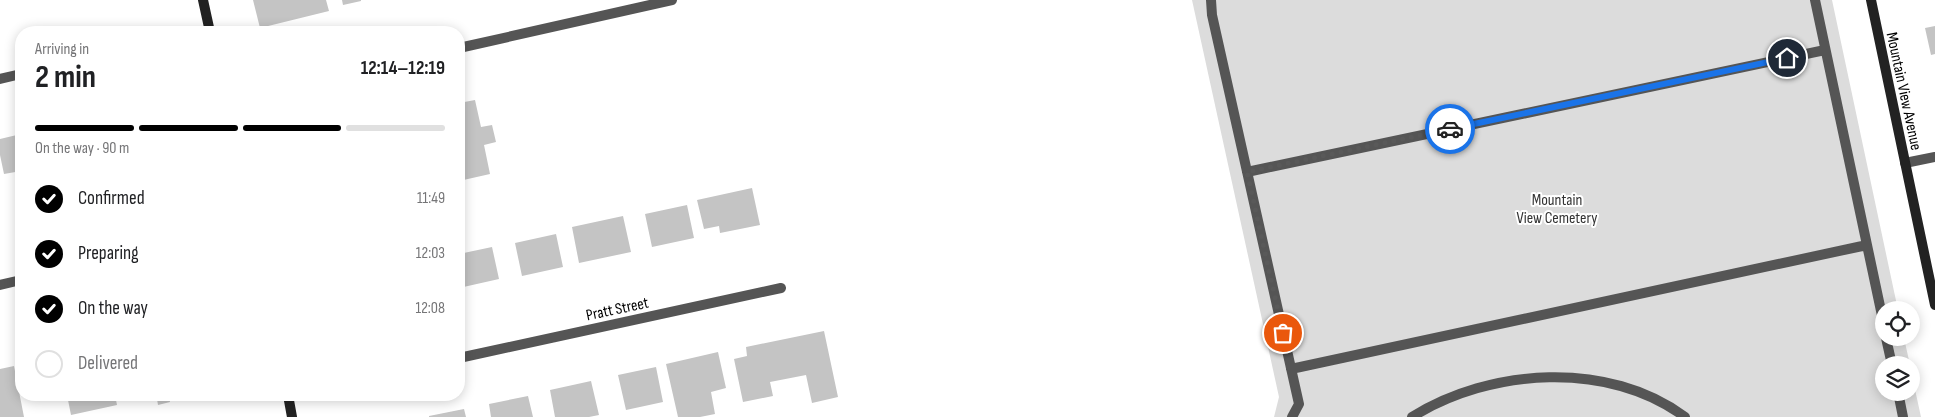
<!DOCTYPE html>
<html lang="en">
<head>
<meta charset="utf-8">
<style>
	:root { --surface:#fff; --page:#f2f2f2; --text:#202124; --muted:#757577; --line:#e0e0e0; --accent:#000 }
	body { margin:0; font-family:"Sofia Sans Condensed",sans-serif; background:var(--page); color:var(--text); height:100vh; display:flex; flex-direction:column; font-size:19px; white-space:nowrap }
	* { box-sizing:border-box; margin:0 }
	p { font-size:16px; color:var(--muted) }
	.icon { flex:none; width:28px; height:28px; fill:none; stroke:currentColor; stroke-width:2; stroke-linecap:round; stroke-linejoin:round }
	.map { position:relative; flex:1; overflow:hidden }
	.sheet { position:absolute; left:15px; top:26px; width:450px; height:375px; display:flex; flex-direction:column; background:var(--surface); border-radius:20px; box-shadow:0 2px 12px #0003 }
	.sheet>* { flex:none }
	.controls { position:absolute; left:1875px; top:301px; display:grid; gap:10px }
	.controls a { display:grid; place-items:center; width:45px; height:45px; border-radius:50%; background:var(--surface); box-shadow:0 2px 12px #0003; font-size:25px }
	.pin { position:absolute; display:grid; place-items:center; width:42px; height:42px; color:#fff; margin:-21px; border:2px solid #fff; border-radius:50%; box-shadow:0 1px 5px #0007 }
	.courier { position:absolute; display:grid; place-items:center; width:50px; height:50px; margin:-25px; border:4px solid #1a73e8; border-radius:50%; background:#fff; color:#222; box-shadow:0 1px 6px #0007 }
	.overview em { font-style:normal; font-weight:700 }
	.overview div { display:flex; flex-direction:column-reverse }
	.overview { display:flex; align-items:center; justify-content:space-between; height:85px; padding:0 20px }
	h1 { font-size:32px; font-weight:700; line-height:38px }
	.bar { display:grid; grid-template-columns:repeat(4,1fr); gap:8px 5px; align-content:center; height:60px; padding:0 20px }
	.bar i { height:6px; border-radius:4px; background:var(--line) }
	.bar .current { background:var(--accent) }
	.bar p { grid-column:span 4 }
	ol { padding:0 20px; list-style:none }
	li { display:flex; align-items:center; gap:15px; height:55px }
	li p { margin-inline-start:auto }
	li .icon { padding:5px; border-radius:50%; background:var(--accent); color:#fff; stroke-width:4 }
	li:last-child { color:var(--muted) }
	li i { width:28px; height:28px; border:2px solid var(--line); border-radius:50% }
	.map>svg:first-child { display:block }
	.green { fill:#dcdcdc }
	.building { fill:#c4c4c4 }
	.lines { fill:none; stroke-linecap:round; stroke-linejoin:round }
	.lane { stroke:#555; stroke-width:10 }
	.street { stroke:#555; stroke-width:10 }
	.secondary { stroke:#222; stroke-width:10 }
	.done { stroke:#595959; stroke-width:5; stroke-dasharray:0 9 }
	.route { stroke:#1a73e8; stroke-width:6 }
	.labels { text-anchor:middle; stroke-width:4; stroke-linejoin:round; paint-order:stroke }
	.street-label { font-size:16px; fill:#000; stroke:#fff }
	.park-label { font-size:16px; fill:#333; stroke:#fff }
</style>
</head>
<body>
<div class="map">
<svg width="1935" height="417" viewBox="0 0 1935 417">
	<rect width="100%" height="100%" fill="#fff"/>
	<path class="green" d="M1192 0H1832L1898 310H1884V338H1904L1910 365H1884V392H1911V371L1921 417H1274L1279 397Z"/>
	<path class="building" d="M253 0H326L329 11 260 28Z
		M342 0H361V1L343 5Z
		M1935 26V54L1931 55 1925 28Z
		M475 100 481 127 492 125 496 142 484 145 490 174 459 181V103Z
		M21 134V171L4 174 0 155V139Z
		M752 188 760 225 720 233 719 226 704 229 697 200Z
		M687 205 694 238 652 247 645 214Z
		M623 216 631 252 579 263 572 227Z
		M556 234 563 267 522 276 515 243Z
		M492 247 499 279 459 288V254Z
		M824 331 838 397 812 403 806 375 770 382 773 396 743 402 734 359 747 356 746 347Z
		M718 352 726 388 711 392 715 414 700 417H678L666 364Z
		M14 366 24 417H0V369Z
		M656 367 663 402 626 410 618 375Z
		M591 381 599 415 589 417H555L550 390Z
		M67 395H115L117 405 71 415Z
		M148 395H175V396L169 397 170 402 158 405 157 399 149 401Z
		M528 396 533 417H491L489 404Z
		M464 409 466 417H429V416Z"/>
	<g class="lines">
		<path class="lane" d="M1211 0 1212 15 1299 404 1292 417
			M1815 0 1884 325
			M459 48 672 0
			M1247 172 1825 50
			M0 285 21 280
			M1886 338 1892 365
			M1291 369 1867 245
			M1898 392 1903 417
			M1412 417C1490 368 1609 360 1685 417"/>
		<path class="street" d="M0 79 21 74
			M1905 163 1935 157
			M459 358 781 288"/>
		<path class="secondary" d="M203 0 210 32
			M1871 0 1935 305
			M288 395 292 417"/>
	</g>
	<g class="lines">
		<path class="done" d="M1283 333 1247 172 1450 129"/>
		<path class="route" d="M1450 129 1787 58"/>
	</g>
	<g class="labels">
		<g class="street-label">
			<text transform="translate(1905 91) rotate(78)" y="6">Mountain View Avenue</text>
			<text transform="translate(617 308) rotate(-12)" y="6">Pratt Street</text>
		</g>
		<g class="park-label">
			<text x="1557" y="205">Mountain<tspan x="1557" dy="18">View Cemetery</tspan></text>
		</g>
	</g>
</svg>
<div class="controls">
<a><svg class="icon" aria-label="locate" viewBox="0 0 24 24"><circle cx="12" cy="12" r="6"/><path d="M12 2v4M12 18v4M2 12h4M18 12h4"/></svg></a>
<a><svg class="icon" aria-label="layers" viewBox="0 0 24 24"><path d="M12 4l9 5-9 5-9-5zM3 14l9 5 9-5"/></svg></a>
</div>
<div class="pin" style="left:1283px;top:333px;background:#ea580c"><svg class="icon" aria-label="bag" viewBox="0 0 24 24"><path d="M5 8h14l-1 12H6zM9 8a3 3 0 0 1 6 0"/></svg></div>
<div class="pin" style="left:1787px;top:58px;background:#1f2937"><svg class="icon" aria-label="home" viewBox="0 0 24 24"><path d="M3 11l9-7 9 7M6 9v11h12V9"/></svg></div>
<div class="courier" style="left:1450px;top:129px"><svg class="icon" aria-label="car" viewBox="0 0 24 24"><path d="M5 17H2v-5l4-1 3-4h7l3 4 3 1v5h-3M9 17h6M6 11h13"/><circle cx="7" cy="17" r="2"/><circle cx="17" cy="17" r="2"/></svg></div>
<section class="sheet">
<div class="overview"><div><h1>2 min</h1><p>Arriving in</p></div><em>12:14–12:19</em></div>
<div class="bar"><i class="current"></i><i class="current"></i><i class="current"></i><i></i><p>On the way · 90 m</p></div>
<ol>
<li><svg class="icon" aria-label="check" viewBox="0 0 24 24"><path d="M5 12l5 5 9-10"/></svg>Confirmed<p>11:49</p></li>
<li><svg class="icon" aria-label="check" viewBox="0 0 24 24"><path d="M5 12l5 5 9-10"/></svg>Preparing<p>12:03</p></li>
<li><svg class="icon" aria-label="check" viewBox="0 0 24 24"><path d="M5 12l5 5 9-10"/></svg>On the way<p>12:08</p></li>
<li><i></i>Delivered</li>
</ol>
</section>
</div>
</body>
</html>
